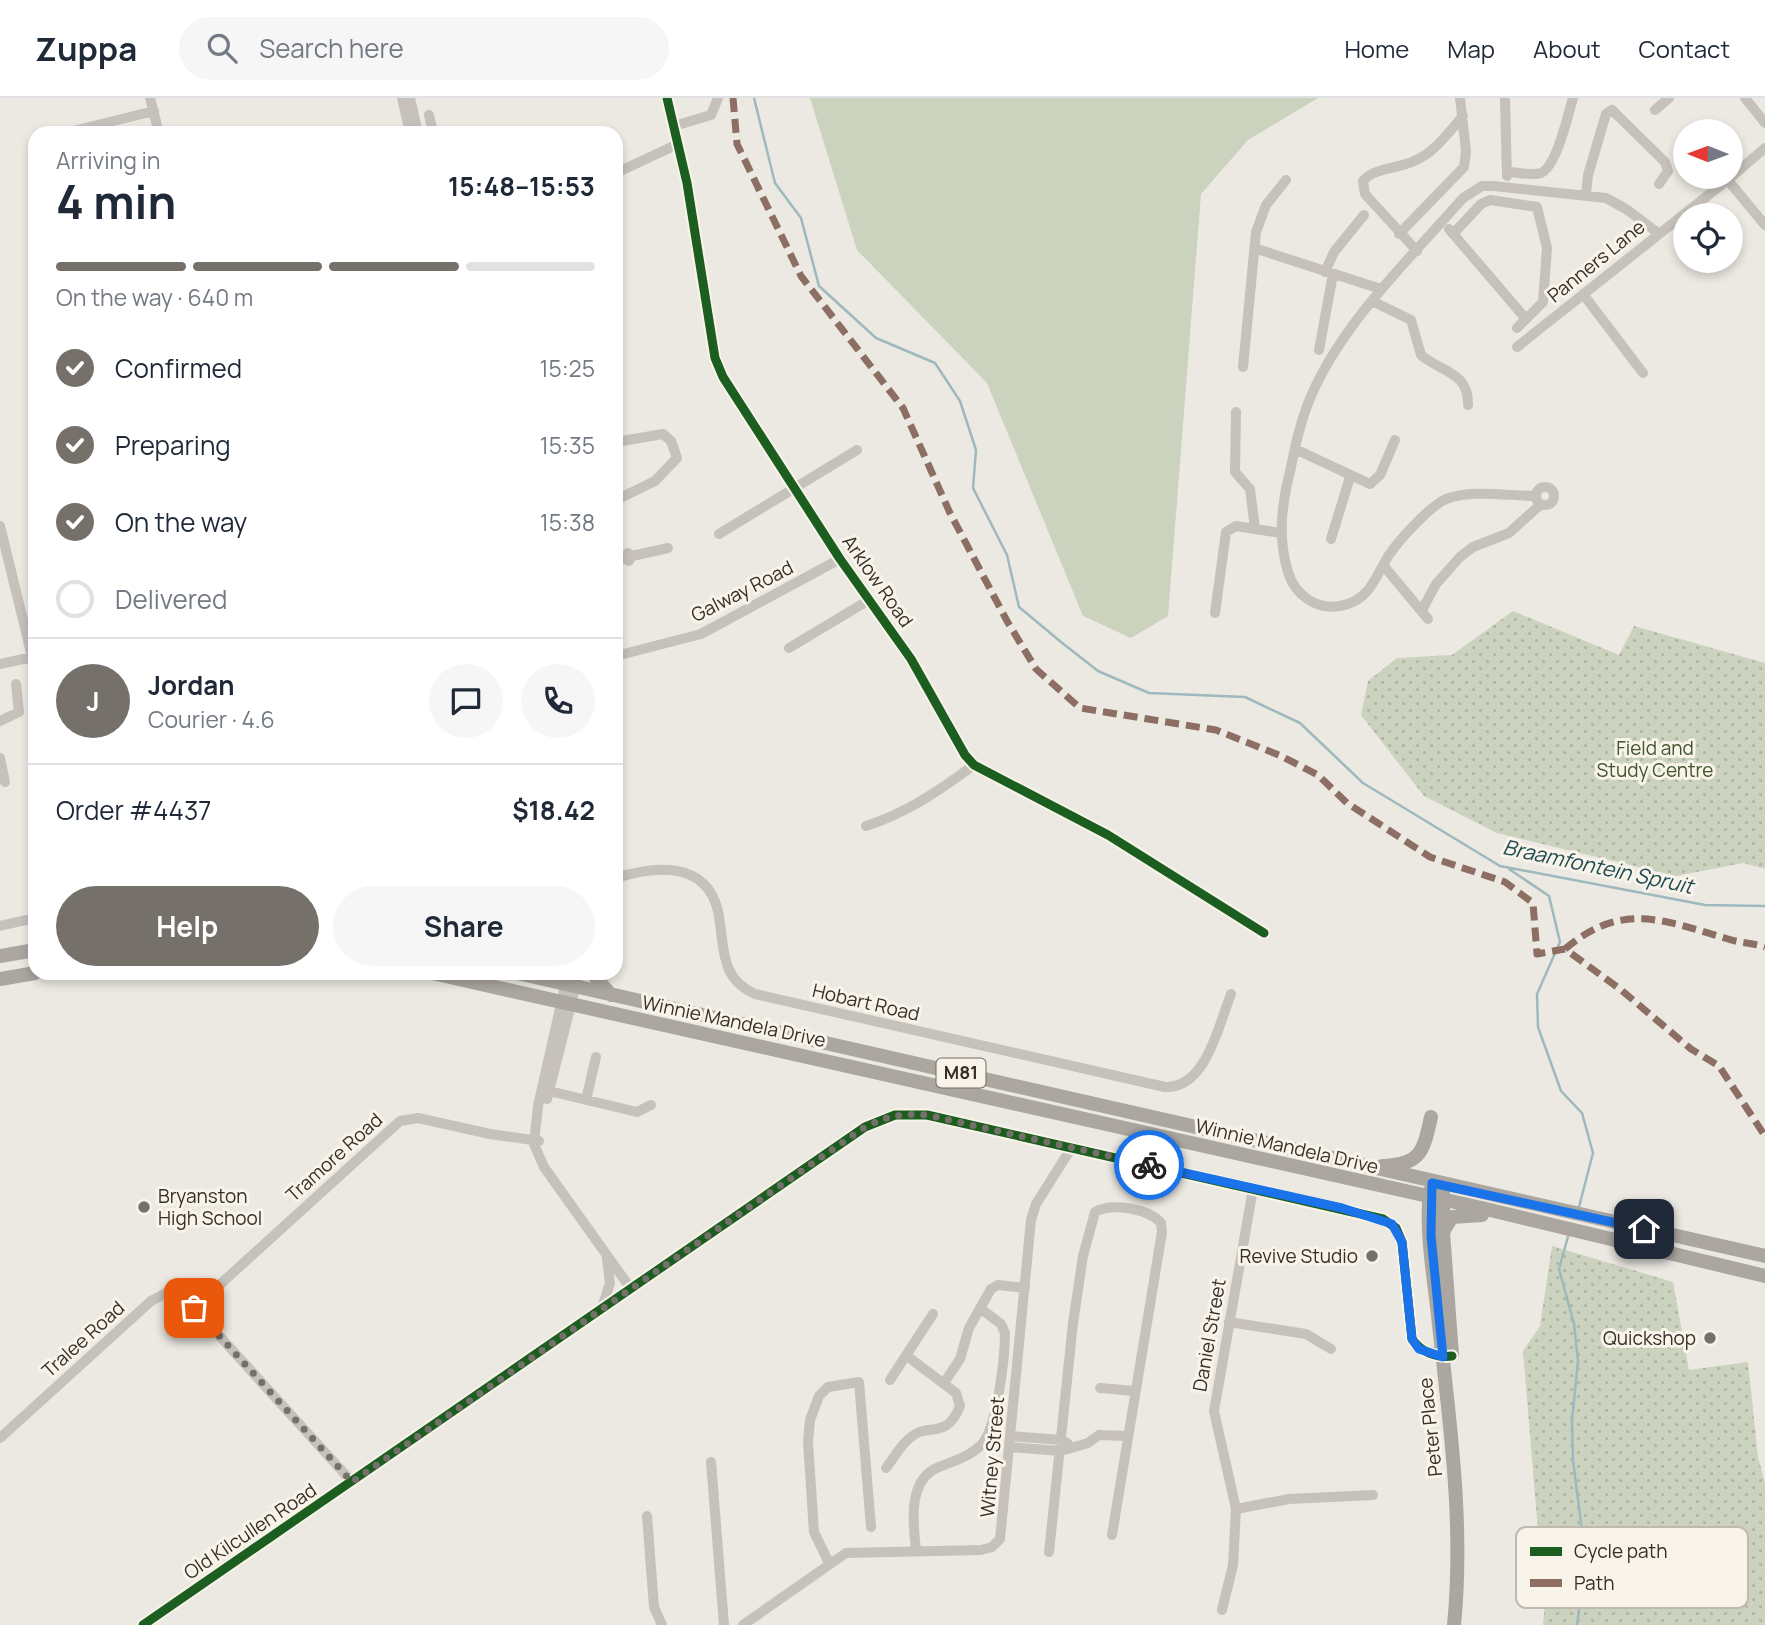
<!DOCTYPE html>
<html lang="en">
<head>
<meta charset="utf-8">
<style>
	:root { --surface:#fff; --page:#f6f6f7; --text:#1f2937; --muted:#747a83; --line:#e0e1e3; --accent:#76706a }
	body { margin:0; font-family:Manrope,sans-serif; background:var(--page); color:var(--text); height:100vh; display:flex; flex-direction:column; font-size:26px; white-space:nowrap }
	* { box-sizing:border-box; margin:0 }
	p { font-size:23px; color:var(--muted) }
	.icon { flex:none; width:38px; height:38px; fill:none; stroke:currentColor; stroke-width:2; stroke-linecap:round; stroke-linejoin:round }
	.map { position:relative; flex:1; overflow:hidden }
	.details { position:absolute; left:28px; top:28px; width:595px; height:854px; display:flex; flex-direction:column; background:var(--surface); border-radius:21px; box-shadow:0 4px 10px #0003 }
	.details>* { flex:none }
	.needle { width:46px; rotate:271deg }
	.tools { position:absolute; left:1673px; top:21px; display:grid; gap:14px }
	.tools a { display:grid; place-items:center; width:70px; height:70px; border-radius:50%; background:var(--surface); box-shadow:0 4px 10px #0003; font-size:35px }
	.pin { position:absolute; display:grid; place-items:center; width:60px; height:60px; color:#fff; margin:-30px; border-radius:14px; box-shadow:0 4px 10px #0006 }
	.courier { position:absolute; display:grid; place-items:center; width:70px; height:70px; margin:-35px; border:5px solid #1a73e8; border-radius:50%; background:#fff; color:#222; box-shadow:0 2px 9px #0007 }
	.headline em { font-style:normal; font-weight:700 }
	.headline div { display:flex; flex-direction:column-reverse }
	.headline { display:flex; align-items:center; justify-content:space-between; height:119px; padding:0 28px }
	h1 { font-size:46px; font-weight:700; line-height:52px }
	.bar { display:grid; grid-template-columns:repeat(4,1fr); gap:10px 7px; align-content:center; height:84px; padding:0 28px }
	.bar i { height:9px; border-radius:5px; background:var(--line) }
	.bar .on { background:var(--accent) }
	.bar p { grid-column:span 4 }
	.line { display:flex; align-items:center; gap:18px; padding:0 28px; border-top:2px solid var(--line) }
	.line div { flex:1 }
	.round { display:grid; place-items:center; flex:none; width:74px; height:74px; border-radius:37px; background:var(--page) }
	ol { padding:0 28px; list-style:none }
	li { display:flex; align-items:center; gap:21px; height:77px }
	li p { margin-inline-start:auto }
	li .icon { padding:7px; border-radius:50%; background:var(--accent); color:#fff; stroke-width:4 }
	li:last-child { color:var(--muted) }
	li i { width:38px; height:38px; border:4px solid var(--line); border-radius:50% }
	.cta { display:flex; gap:14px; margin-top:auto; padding:14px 28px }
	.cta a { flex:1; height:80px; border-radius:42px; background:var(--accent); color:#fff; font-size:28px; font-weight:700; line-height:80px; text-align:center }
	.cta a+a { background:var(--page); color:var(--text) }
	header { display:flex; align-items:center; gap:42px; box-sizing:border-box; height:98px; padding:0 35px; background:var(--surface); border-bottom:2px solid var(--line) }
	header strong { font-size:33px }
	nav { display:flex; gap:38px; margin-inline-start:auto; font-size:24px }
	.search { width:490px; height:63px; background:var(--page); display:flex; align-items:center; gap:18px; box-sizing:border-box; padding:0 24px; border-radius:38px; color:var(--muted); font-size:26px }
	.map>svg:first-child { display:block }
	.grass { fill:#cbd2bd }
	.park { fill:url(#park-dots) }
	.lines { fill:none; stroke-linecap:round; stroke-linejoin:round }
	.stream { stroke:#9eb9bd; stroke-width:2.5 }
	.minor { stroke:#c6c1bb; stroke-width:10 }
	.major { stroke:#aba6a0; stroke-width:14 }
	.quiet { stroke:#8d6e63; stroke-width:7; stroke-dasharray:14 7; stroke-linecap:butt }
	.cycleway-casing { stroke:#f9f4ea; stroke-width:13 }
	.cycleway { stroke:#1b5e20; stroke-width:9 }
	.done { stroke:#76706a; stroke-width:7; stroke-dasharray:0 12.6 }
	.route { stroke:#1a73e8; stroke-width:9 }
	.poi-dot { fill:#76706a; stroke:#f9f4ea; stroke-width:2.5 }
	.labels { text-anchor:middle; stroke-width:6; stroke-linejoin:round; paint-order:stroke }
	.shield { fill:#f9f4ea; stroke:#716a63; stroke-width:2 }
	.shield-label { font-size:18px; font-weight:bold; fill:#372f29 }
	.street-label { font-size:19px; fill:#372f29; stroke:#f9f4ea }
	.park-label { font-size:19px; fill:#41542e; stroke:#f9f4ea }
	.poi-label { font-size:19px; fill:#372f29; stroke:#f9f4ea; text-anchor:end }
	.water-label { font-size:21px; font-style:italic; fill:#204c56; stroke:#f9f4ea }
	.key { fill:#f9f4ea; stroke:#bfb9b0; stroke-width:2 }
	.key-label { font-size:19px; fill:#372f29 }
</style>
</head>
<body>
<header>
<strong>Zuppa</strong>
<div class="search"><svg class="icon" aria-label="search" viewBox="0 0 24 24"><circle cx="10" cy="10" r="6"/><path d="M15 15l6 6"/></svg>Search here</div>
<nav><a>Home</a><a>Map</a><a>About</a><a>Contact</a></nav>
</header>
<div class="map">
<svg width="1765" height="1527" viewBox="0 0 1765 1527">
	<defs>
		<pattern id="park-dots" width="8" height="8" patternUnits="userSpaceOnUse" patternTransform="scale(1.75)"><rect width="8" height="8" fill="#cbd2bd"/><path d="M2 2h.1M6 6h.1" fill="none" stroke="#afb5a2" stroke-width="1.8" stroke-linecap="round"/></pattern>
	</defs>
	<rect width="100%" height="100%" fill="#ece9e2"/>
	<path class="grass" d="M810 0H1318L1248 42 1201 96 1168 518 1131 540 1083 518 987 285 857 152Z"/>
	<path class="park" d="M1513 513 1619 557 1634 528 1765 565V771L1743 765 1676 778 1497 735 1424 698 1361 617 1368 583 1397 560 1452 557Z
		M1552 1148 1673 1184 1689 1272 1748 1264 1758 1359 1765 1385V1527H1543L1548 1463 1538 1433 1523 1253 1540 1228Z"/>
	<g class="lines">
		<path class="stream" d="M754 0 775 85 801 120 819 188 876 240 935 265 960 303 976 352 973 390 1007 457 1019 509 1061 544 1098 573 1149 595 1245 599 1300 625 1363 685 1500 768 1705 807 1765 808
			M1509 771 1549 798 1560 844 1537 896 1538 929 1561 993 1582 1015 1593 1055 1579 1109
			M1569 1135 1559 1171 1574 1226 1578 1263 1572 1322 1573 1362 1588 1480 1582 1490 1577 1527"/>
		<path class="minor" d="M150 0 159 35
			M402 0 410 35
			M410 0 418 35
			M667 0 687 85 715 260 723 279 840 461 911 561 965 657 974 667 1108 737 1264 835
			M1505 0 1507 78
			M1745 0 1765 25
			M1655 12 1669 0
			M429 17 433 35
			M674 28 711 17 718 0
			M65 35 154 13
			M1508 74C1517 74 1532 78 1541 75 1557 68 1568 16 1573 0
			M616 75 678 46
			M1731 79 1765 50
			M1727 81 1765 127
			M1586 96 1588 77 1606 16 1612 12 1665 64 1668 73 1659 86
			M1449 131 1526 221
			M1399 136 1464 69 1466 53 1460 0
			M1453 136 1481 106 1490 102 1537 109 1547 150 1543 204 1517 230
			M1254 150 1381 191
			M1417 153 1365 96 1363 83C1375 69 1398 71 1414 63 1434 55 1449 34 1463 18
			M1325 174 1334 154 1364 117
			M1583 196 1643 275
			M1372 203 1411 222 1421 257C1441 274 1469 274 1468 307
			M616 224V232
			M1517 249 1731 79
			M1319 252 1333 176
			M1243 269 1256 134 1266 107 1286 82
			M1236 314 1235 374 1250 391 1255 430
			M616 344 663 336 671 343 677 360 655 383 616 402
			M1295 351 1370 386 1380 377 1395 342
			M1536 398a9 9 0 1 1 18 0a9 9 0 1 1-18 0Z
			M1536 398C1509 398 1471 391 1446 401 1430 408 1399 442 1389 457 1375 479 1370 503 1340 508 1316 512 1295 497 1288 474 1277 438 1282 405 1291 369 1295 348 1300 327 1307 308 1337 229 1409 162 1463 100L1482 88H1493L1606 100 1626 111 1658 135
			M0 428 35 571
			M719 436 857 352
			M1331 441 1350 379
			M632 458 629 463 624 460 628 455 632 458 668 450
			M1383 467 1428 521
			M1422 512 1436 486 1460 459 1473 449 1509 435 1541 406
			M1215 515 1226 434 1236 428 1281 435
			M789 550 869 502
			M616 558 701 536 840 461
			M0 566 32 559
			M0 623 19 614 16 586
			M0 660 5 684
			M866 728C907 715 940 692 974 667
			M616 780C654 768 706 762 718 813 725 846 718 880 755 896L1165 989C1206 991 1219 926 1231 896
			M0 828 35 820
			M568 875 538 1008 534 1046 544 1069 631 1191
			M549 993 637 1014 651 1007
			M547 1001 579 875
			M586 1002 596 959
			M194 1210 400 1023 418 1020 490 1036 539 1043
			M601 1213 610 1185 607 1161
			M1229 1224 1306 1236 1331 1251
			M890 1282 933 1216
			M944 1285 960 1261 969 1230 991 1191 998 1187 1025 1190
			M1100 1290 1135 1293
			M1011 1338 1062 1342 1068 1346
			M0 1340 151 1203 170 1193 178 1196 194 1210 352 1384
			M1010 1349 1061 1353 1088 1345 1099 1337 1126 1338
			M711 1364 724 1527
			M886 1370C894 1360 901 1346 911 1339 928 1324 946 1343 960 1308L956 1295 907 1258
			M1236 1411 1289 1401 1373 1397
			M647 1418 654 1509 662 1527
			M916 1452C913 1426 907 1381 939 1369 954 1363 971 1358 982 1346 997 1329 1005 1259 1005 1235L1001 1226 980 1210
			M1049 1454 1073 1225 1083 1158 1095 1114C1112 1104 1149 1111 1161 1125L1162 1134 1112 1437
			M829 1465 814 1434 808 1344 810 1322 819 1298 828 1289 859 1284 871 1429
			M1222 1512 1233 1467 1236 1411 1214 1313 1253 1091
			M143 1527 865 1029 895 1017H927L1383 1121 1396 1130 1402 1144 1412 1241 1419 1251 1450 1258
			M743 1527 846 1455 981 1452 992 1449 1000 1441 1031 1122 1036 1106 1072 1049"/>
		<path class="major" d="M0 858 35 852
			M432 875 1486 1111 1765 1178
			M517 875 1765 1158
			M592 875 611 897
			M0 881 35 875
			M1382 1068C1421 1066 1423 1055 1431 1019
			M1443 1092V1134L1452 1257
			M1430 1093C1425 1136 1435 1184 1439 1227 1450 1327 1464 1427 1454 1527
			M1443 1134 1452 1119 1482 1117"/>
		<path class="quiet" d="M733 0 737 46 801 178 903 310 950 415 1007 523 1036 571 1080 610 1216 632 1279 657 1318 677 1347 705 1430 759 1505 784 1533 805 1537 856 1565 851 1620 891 1691 951 1719 968 1765 1038
			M1565 851C1622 803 1663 822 1728 841 1740 845 1753 845 1765 849"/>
		<defs>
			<path id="cycleway" d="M667 0 687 85 715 260 723 279 840 461 911 561 965 657 974 667 1108 737 1264 835
				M143 1527 865 1029 895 1017H927L1383 1121 1396 1130 1402 1144 1412 1241C1421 1254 1436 1260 1452 1258"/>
		</defs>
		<use href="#cycleway" class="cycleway-casing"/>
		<use href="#cycleway" class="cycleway"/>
	</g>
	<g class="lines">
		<path class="done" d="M194 1210 352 1384 865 1029C886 1018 904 1015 927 1017L1149 1067"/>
		<path class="route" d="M1149 1067 1342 1110 1392 1126 1402 1144 1412 1241 1419 1251 1443 1259 1431 1138 1432 1085 1644 1131"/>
	</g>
	<g class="poi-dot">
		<circle cx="144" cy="1109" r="7"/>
		<circle cx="1372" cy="1158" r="7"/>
		<circle cx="1710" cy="1240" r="7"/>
	</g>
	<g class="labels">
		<rect class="shield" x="936.5" y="960.5" width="49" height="29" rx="5"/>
		<g class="shield-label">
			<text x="961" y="981">M81</text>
		</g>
		<g class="street-label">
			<text transform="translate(1596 163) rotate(-39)" y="7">Panners Lane</text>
			<text transform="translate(878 483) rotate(55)" y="7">Arklow Road</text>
			<text transform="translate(742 493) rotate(-27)" y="7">Galway Road</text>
			<text transform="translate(866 904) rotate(13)" y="7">Hobart Road</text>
			<text transform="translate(734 923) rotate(12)" y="7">Winnie Mandela Drive</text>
			<text transform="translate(1287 1048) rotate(13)" y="7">Winnie Mandela Drive</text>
			<text transform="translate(334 1059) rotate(-42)" y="7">Tramore Road</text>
			<text transform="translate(1209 1237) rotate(-80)" y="7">Daniel Street</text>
			<text transform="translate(83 1241) rotate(-42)" y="7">Tralee Road</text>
			<text transform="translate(1430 1329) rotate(-96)" y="7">Peter Place</text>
			<text transform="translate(992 1359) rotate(-85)" y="7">Witney Street</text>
			<text transform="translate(250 1433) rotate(-34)" y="7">Old Kilcullen Road</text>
		</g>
		<g class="park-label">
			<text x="1655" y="657">Field and<tspan x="1655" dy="22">Study Centre</tspan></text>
		</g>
		<g class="poi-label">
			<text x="158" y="1105" text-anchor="start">Bryanston<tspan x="158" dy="22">High School</tspan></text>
			<text x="1358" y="1165">Revive Studio</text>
			<text x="1696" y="1247">Quickshop</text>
		</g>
		<g class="water-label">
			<text transform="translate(1598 769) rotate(12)" y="7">Braamfontein Spruit</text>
		</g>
	</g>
	<rect x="1516" y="1429" width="232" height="81" rx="10" class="key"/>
	<rect x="1530" y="1449" width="32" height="9" fill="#1b5e20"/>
	<rect x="1530" y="1481" width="32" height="8" fill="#8d6e63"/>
	<g class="key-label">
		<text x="1574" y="1460">Cycle path</text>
		<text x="1574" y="1492">Path</text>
	</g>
</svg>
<div class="tools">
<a><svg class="needle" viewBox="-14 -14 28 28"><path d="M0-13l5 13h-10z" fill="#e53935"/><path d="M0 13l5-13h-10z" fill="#747a83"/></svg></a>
<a><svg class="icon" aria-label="locate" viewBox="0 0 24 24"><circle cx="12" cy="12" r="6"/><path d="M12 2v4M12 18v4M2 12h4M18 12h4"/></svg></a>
</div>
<div class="pin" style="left:194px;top:1210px;background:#ea580c"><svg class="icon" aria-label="bag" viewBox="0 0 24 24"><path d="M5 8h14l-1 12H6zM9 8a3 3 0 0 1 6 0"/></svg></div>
<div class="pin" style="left:1644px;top:1131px;background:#1f2937"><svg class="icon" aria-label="home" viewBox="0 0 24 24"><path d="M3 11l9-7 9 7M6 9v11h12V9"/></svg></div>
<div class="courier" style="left:1149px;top:1067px"><svg class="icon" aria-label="bike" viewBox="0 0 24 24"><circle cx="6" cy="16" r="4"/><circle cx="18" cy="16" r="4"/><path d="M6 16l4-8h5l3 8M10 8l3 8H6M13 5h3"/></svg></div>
<section class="details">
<div class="headline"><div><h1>4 min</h1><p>Arriving in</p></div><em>15:48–15:53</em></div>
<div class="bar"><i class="on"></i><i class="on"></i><i class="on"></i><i></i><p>On the way · 640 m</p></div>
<ol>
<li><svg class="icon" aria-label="check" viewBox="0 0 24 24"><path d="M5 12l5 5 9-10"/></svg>Confirmed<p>15:25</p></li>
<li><svg class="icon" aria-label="check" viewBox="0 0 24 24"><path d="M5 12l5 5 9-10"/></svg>Preparing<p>15:35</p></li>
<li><svg class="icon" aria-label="check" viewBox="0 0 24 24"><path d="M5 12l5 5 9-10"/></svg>On the way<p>15:38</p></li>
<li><i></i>Delivered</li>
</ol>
<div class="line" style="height:126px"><b class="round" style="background:var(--accent);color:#fff">J</b><div><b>Jordan</b><p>Courier · 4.6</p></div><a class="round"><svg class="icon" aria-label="chat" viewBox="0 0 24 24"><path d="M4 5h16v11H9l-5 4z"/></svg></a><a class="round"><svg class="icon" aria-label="phone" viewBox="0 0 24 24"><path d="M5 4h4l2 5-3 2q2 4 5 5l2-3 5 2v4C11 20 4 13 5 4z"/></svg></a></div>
<div class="line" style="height:91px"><div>Order #4437</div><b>$18.42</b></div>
<div class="cta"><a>Help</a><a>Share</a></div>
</section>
</div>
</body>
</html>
